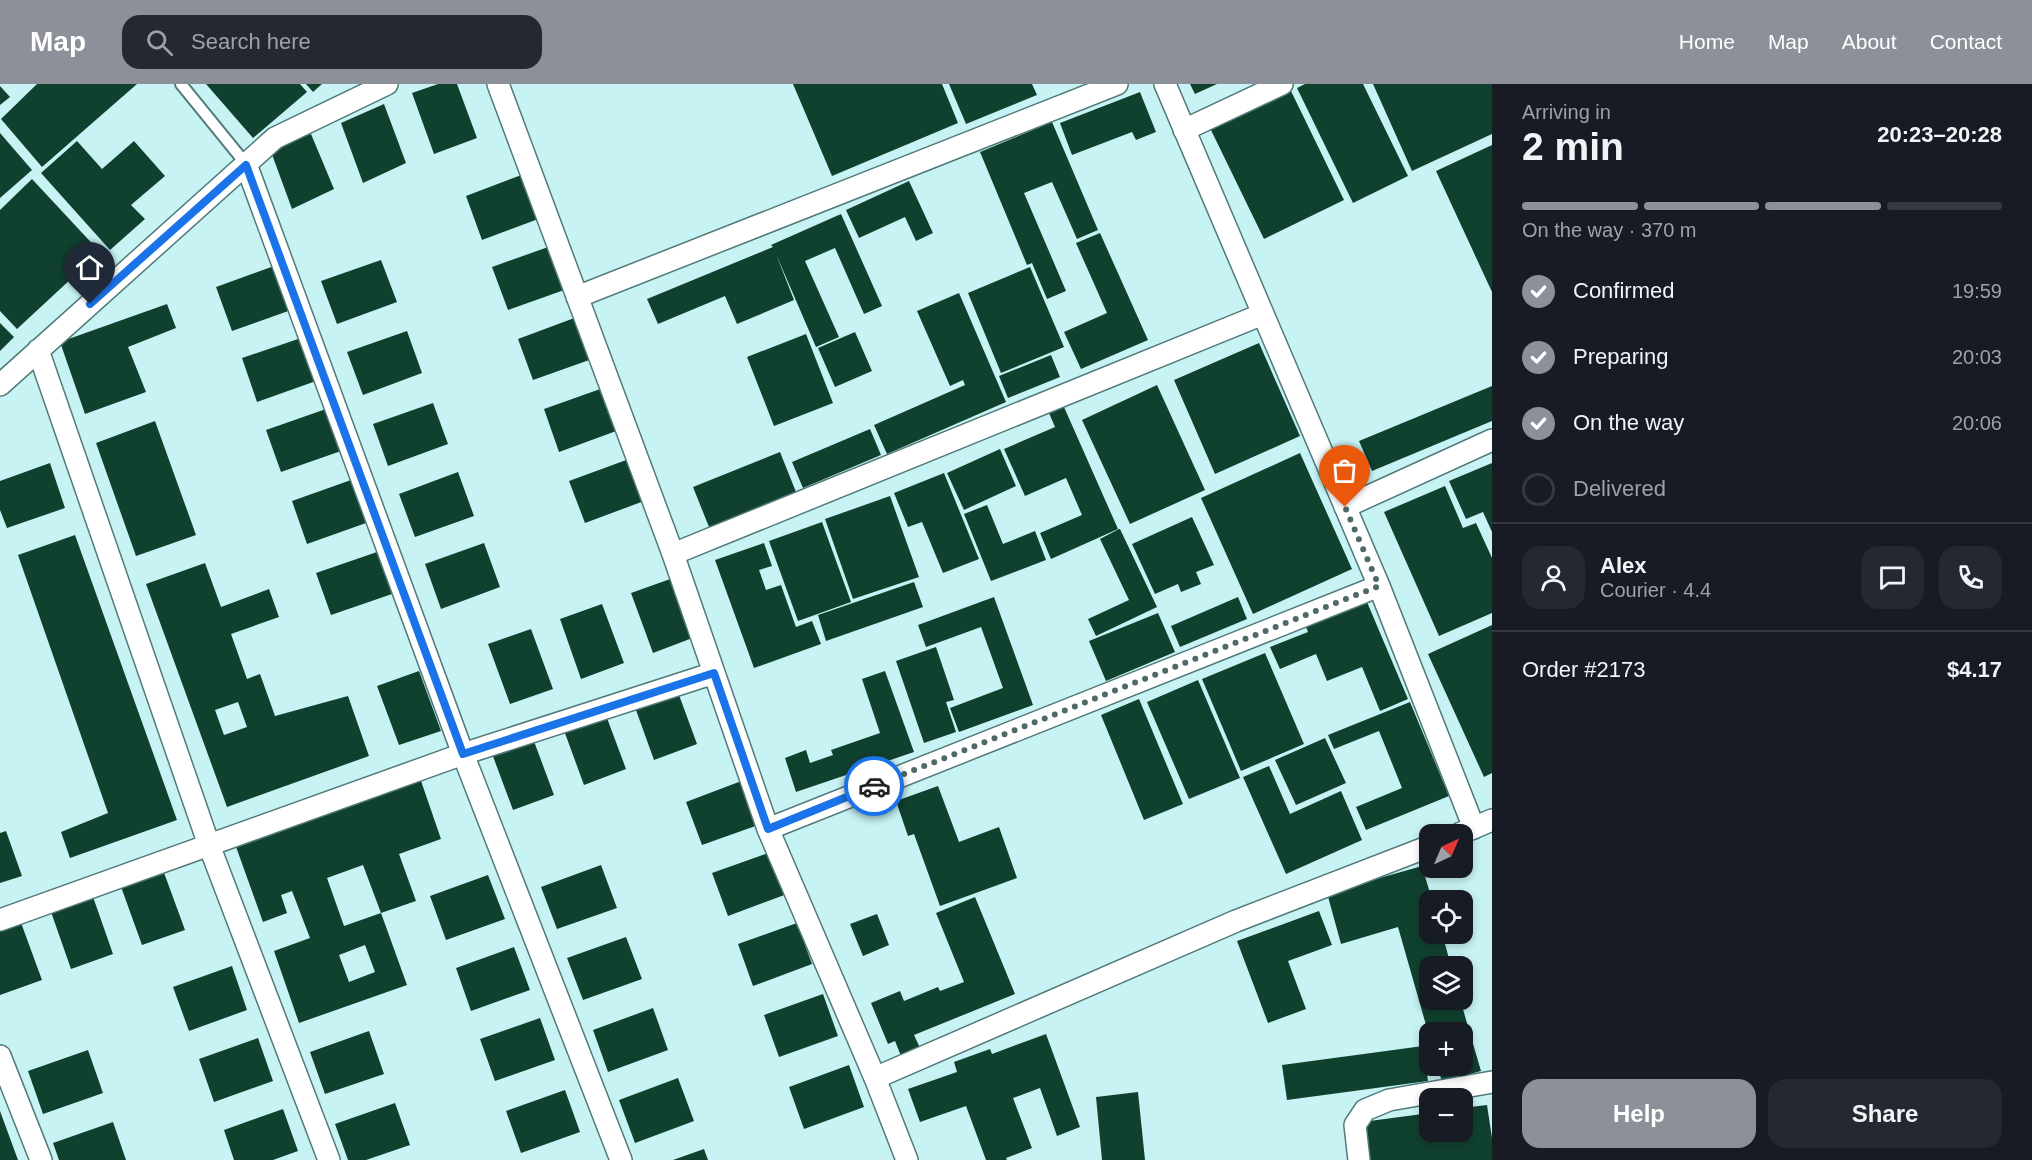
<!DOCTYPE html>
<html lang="en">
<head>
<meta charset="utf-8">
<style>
	:root { --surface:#171b24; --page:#242831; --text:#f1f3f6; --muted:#9ea1a6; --line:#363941; --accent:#8c9099 }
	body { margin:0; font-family:Helvetica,sans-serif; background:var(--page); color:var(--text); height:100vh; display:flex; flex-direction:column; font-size:22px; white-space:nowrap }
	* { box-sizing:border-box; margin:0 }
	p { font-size:20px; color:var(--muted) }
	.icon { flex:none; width:33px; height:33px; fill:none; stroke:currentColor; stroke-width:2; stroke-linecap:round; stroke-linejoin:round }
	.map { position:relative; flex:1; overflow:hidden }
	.details { display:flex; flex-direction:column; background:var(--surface); width:540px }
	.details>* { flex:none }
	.needle { width:39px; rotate:44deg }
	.controls { position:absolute; left:1419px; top:740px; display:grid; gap:12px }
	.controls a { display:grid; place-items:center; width:54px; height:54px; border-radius:12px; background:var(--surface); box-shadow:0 3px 9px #0003; font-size:30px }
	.pin { position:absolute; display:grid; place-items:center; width:51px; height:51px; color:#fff; margin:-62px -26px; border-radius:50% 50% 50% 0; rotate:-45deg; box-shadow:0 0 6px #0007 }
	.pin .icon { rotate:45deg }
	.courier { position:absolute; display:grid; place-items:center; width:60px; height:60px; margin:-30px; border:4px solid #1a73e8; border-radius:50%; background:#fff; color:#222; box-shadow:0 2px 8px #0007 }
	.headline em { font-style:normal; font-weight:700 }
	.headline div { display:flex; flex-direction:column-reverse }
	.headline { display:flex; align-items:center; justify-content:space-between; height:102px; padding:0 30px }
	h1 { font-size:39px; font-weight:700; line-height:45px }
	.bar { display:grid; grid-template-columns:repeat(4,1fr); gap:9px 6px; align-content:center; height:72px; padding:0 30px }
	.bar i { height:8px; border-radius:4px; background:var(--line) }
	.bar .active { background:var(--accent) }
	.bar p { grid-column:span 4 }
	.line { display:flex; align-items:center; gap:15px; padding:0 30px; border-top:2px solid var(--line) }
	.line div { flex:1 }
	.round { display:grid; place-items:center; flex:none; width:63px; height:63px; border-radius:18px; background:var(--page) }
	ol { padding:0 30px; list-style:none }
	li { display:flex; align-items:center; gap:18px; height:66px }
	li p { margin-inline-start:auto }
	li .icon { padding:6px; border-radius:50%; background:var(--accent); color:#fff; stroke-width:4 }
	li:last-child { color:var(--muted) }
	li i { width:33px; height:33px; border:3px solid var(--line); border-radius:50% }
	.button { display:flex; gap:12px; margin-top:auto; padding:12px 30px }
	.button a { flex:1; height:69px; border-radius:18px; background:var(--accent); color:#fff; font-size:24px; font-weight:700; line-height:69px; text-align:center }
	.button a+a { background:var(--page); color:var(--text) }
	header { display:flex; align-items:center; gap:36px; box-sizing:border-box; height:84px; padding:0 30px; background:var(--accent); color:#fff }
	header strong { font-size:28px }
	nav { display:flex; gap:33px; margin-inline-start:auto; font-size:21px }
	.search { width:420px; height:54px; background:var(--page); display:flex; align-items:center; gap:15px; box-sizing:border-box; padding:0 21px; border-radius:18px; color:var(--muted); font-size:22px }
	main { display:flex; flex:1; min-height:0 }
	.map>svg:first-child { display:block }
	.building { fill:#10412f; fill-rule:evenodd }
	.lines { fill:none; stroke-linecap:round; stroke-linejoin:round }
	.lane-casing { stroke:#527a7b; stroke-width:14 }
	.street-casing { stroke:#527a7b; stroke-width:24 }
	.lane { stroke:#fff; stroke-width:10 }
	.street { stroke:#fff; stroke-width:21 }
	.done { stroke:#4f696a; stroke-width:6; stroke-dasharray:0 10.8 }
	.route { stroke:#1a73e8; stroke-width:8 }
</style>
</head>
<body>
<header>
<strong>Map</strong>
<div class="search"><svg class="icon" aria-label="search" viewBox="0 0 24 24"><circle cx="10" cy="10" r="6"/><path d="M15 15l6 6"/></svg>Search here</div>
<nav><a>Home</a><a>Map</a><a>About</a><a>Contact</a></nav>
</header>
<main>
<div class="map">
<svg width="1492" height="1076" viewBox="0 0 1492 1076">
	<rect width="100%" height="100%" fill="#c7f3f4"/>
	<path class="building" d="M37 0H137L42 83 1 35Z
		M206 0H300L307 8 253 54Z
		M306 0H322L313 8Z
		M438 0H457L477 54 434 70 412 9Z
		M793 0H942L958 39 832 92Z
		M949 0H1032L1037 11 966 40Z
		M1190 0H1217L1195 10Z
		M1305 0H1363L1408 92 1353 119 1297 4Z
		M1373 0H1492V50L1412 87Z
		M0 2 10 13 0 21Z
		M1290 5 1344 116 1264 155 1210 44Z
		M1140 8 1156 48 1136 56 1132 48 1072 71 1060 39Z
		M384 20 406 79 363 99 341 39Z
		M1052 38 1098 146 1077 155 1052 98 1024 109 1066 207 1047 215 1032 179 1027 181 980 68Z
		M0 49 32 86 0 114Z
		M311 50 334 105 292 125 270 65Z
		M77 57 102 85 134 57 165 92 131 121 145 135 110 166 41 89Z
		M1492 61V208L1436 87Z
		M524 90 541 134 482 156 466 112Z
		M32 95 100 168 17 245 0 227V126Z
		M909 97 933 149 916 157 905 133 859 154 846 126Z
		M841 130 882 222 864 230 835 164 805 177 839 253 816 263 776 170 794 216 737 240 725 212 658 240 647 215 773 163 771 161Z
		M1100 149 1148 256 1081 285 1064 248 1107 229 1076 159Z
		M551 162 567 205 508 226 492 183Z
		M381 176 397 218 337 240 321 197Z
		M274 182 291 226 232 247 216 203Z
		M1030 183 1064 263 1001 289 968 209Z
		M959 209 1006 318 887 370 874 341 965 301 963 296 950 302 917 227Z
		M167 220 176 244 128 263 146 308 85 330 60 258Z
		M577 233 592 275 533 296 518 255Z
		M0 239 14 253 0 267Z
		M407 247 422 289 363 311 347 268Z
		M855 248 872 287 835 303 818 264Z
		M806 250 833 319 774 342 747 273Z
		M301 254 316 297 257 318 242 274Z
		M1259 259 1300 352 1215 390 1174 296Z
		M1051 271 1060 293 1008 314 999 292Z
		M1157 301 1205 406 1130 440 1082 336Z
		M1492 302V337L1372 387 1359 357Z
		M603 304 619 346 559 368 544 325Z
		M433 319 448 360 388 382 373 340Z
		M1064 323 1118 445 1051 475 1040 449 1082 431 1066 394 1025 412 1004 365 1055 343 1049 329Z
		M326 325 341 367 281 388 266 346Z
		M155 337 196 451 136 472 96 359Z
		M870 345 881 371 803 404 792 378Z
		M1000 365 1016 402 964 426 947 389Z
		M780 368 798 413 711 448 693 403Z
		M1300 369 1352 485 1253 530 1201 414Z
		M629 375 644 417 585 439 569 397Z
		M50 379 65 424 7 444 0 426V397Z
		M1492 379V448L1483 428 1466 435 1449 397Z
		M458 388 474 432 415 453 399 410Z
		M944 389 979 475 943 489 922 438 908 443 894 409Z
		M351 396 366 439 307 460 292 417Z
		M1445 402 1463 444 1476 439 1492 474V529L1439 552 1384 428Z
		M890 412 919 493 853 515 825 435Z
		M987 421 1003 460 1035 447 1046 476 991 497 964 430Z
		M1192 433 1214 481 1196 488 1201 500 1181 508 1178 500 1155 510 1132 460Z
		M822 438 851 518 798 537 769 457Z
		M1119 445H1120L1157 523 1096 552 1088 535 1129 516 1100 455Z
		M75 451 177 736 70 774 61 748 108 729 18 471Z
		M484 459 500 503 441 525 425 480Z
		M764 459 772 482 759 486 766 506 781 501 796 543 812 537 821 560 754 584 715 476Z
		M377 468 392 510 331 531 316 489Z
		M205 479 221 523 269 505 279 533 231 550 247 595 260 590 275 632 348 612 369 672 227 723 146 500ZM238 618 247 643 224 651 215 626Z
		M673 494 695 553 653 569 631 509Z
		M914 498 923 523 826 557 818 531Z
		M994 513 1033 621 959 648 950 624 1003 604 981 543 926 563 918 541Z
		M1238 513 1247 535 1180 563 1171 542Z
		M1367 518 1408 615 1380 627 1362 583 1327 597 1316 570 1280 585 1270 563 1308 548 1306 543Z
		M602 520 624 579 581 595 560 535Z
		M1158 529 1175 568 1106 597 1089 557Z
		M1492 541V689L1484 693 1428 570Z
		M531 545 553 605 510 620 488 560Z
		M936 563 954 616 946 618 956 648 924 659 896 577Z
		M1265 569 1304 660 1241 687 1202 595Z
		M419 587 441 647 399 661 377 602Z
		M885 587 914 668 796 708 785 674 806 666 810 679 833 671 831 666 880 649 862 595Z
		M1198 596 1240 694 1189 715 1147 618Z
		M675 600 697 660 654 676 632 615Z
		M1139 615 1183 720 1144 736 1101 631Z
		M1410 618 1449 712 1366 746 1356 723 1402 704 1379 647 1334 665 1328 651Z
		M604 626 626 685 584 701 562 641Z
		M532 652 554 711 513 726 491 667Z
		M1325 654 1346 699 1296 721 1275 676Z
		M1269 682 1290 730 1341 707 1362 756 1286 790 1243 693Z
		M420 694 441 755 399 770 416 817 381 829 363 781 327 794 344 842 381 829 407 901 299 939 274 867 310 854 292 807 281 811 287 829 263 838 235 760ZM365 861 375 888 349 898 339 871Z
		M744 696 761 740 702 761 686 718Z
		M938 702 959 758 999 743 1017 794 940 822 914 750 908 752 896 717Z
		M6 747 22 792 0 799V749Z
		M771 768 787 810 728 832 712 789Z
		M601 781 617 824 557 845 541 803Z
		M1422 782 1432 816H1430V849H1442L1451 882H1430V915H1460L1481 987 1442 998 1437 981H1462V948H1428L1398 843 1341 860 1327 809Z
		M163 786 185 846 142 861 120 800Z
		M488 791 505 835 446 856 430 812Z
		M92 810 113 870 71 885 50 825Z
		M975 813 1015 910 914 951 920 964 901 972 895 957 888 960 871 919 900 907 904 917 938 903 940 907 964 898 936 829Z
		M1319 827 1332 861 1288 877 1306 925 1268 939 1237 857Z
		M877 830 889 861 863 872 850 840Z
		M20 836 42 896 0 911V843Z
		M797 839 812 880 753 902 738 860Z
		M626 853 642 895 583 916 567 874Z
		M514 863 530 906 471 927 456 884Z
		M232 882 247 926 189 947 173 903Z
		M823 910 838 952 779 973 764 931Z
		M653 924 668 966 608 988 593 946Z
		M540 934 555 976 495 997 480 955Z
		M369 947 384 990 325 1010 310 968Z
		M1046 950 1080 1043 1057 1052 1040 1004 1013 1014 1032 1064 1006 1074 1007 1076H986L966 1022 920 1038 908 1005 957 988 954 978 990 965 992 970Z
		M258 954 273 997 214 1018 199 975Z
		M1423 962 1428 997 1287 1016 1282 981Z
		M88 966 103 1009 43 1030 28 987Z
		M849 981 864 1023 804 1045 789 1003Z
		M678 994 694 1037 635 1059 619 1016Z
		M565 1006 580 1048 521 1069 506 1027Z
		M1138 1008 1145 1076H1102L1096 1013Z
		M395 1019 410 1061 366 1076H348L335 1040Z
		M1487 1021 1492 1054V1076H1367L1362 1038 1430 1029V1047H1462V1024Z
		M283 1025 298 1067 273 1076H234L224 1046Z
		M0 1027 18 1076H0Z
		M113 1038 126 1076H59L53 1059Z
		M704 1065 708 1076H673Z"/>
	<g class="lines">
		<defs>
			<path id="lane" d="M181 0 246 80"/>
			<path id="street" d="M498 0 673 470 768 745 875 994 907 1076
				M1165 0 1379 502 1474 744
				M1184 46 1282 0
				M246 80 463 670 621 1076
				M577 213 1117 0
				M38 266 209 761 329 1076
				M0 301 275 54 387 0
				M1345 423 1492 356
				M673 470 1263 230
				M768 745 1379 502
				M1459 750 1492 736
				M0 836 463 670 714 589
				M0 972 41 1076
				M875 994 1236 837 1430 762
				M1359 1076 1355 1041 1365 1026 1389 1016 1492 998"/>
		</defs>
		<use href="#lane" class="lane-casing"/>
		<use href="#street" class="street-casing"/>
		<use href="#lane" class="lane"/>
		<use href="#street" class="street"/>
	</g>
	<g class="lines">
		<path class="done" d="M874 702 1379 502 1345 423"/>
		<path class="route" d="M90 220 246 81 463 670 714 589 768 745 874 702"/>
	</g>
</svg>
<div class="controls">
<a><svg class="needle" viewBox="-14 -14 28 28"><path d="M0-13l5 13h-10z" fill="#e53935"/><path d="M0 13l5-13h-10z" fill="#9ea1a6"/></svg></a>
<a><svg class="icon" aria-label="locate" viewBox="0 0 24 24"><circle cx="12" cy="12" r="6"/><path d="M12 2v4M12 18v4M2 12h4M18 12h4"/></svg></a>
<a><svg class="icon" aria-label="layers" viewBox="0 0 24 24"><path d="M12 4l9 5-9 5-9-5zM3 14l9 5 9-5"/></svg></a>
<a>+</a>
<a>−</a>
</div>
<div class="pin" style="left:1345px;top:423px;background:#ea580c"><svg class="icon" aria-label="bag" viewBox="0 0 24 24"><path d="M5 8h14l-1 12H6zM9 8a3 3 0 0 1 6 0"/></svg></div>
<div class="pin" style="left:90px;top:220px;background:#1f2937"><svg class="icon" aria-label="home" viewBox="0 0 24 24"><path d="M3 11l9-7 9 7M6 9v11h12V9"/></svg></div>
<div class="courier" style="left:874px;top:702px"><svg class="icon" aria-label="car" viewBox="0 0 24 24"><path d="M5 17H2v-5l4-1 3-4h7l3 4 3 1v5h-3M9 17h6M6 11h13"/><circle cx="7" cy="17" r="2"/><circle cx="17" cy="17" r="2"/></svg></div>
</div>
<section class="details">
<div class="headline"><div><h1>2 min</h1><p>Arriving in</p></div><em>20:23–20:28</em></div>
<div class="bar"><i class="active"></i><i class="active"></i><i class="active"></i><i></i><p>On the way · 370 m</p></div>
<ol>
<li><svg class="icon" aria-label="check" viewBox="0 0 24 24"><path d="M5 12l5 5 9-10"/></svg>Confirmed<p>19:59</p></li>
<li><svg class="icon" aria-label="check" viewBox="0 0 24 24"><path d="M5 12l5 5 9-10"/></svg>Preparing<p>20:03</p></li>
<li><svg class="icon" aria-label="check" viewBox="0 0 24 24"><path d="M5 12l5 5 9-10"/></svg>On the way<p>20:06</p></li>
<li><i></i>Delivered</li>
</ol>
<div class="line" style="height:108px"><a class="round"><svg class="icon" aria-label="person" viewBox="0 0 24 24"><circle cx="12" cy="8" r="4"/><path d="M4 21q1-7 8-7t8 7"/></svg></a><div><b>Alex</b><p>Courier · 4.4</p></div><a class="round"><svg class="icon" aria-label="chat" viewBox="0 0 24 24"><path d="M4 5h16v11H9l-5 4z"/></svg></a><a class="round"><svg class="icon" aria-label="phone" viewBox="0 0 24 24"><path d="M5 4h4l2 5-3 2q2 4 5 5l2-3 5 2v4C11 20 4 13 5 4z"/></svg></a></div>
<div class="line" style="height:78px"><div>Order #2173</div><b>$4.17</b></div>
<div class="button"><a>Help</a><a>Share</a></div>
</section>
</main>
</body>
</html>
